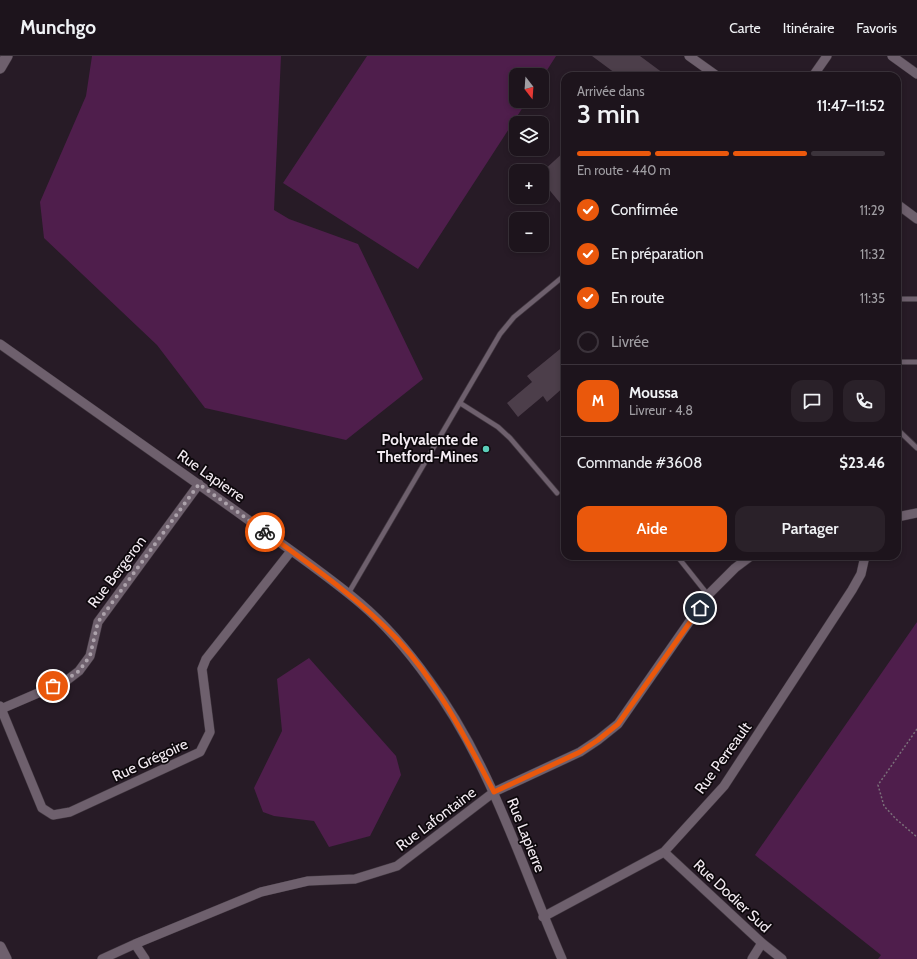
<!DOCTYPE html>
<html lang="fr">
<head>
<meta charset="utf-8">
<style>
	:root { --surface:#1d141c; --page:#2a2129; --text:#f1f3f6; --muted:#a09ea3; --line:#3b333b; --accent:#ea580c }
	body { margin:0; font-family:Cabin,sans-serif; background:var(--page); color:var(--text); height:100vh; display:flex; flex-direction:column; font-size:15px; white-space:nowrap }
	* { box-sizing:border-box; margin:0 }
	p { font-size:13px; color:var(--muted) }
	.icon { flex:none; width:22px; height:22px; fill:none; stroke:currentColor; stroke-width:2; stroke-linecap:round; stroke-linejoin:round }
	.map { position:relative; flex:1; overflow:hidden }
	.panel { position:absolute; left:561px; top:16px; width:340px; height:488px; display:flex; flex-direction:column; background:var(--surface); border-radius:12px; box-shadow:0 2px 6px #0003,0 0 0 1px var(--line) }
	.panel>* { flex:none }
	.needle { width:26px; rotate:163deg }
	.buttons { position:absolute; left:509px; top:12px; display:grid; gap:8px }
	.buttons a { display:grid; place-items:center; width:40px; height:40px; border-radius:8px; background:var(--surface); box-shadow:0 2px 6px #0003,0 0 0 1px var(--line); font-size:20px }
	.pin { position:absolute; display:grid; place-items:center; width:34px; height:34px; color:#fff; margin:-17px; border:2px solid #fff; border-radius:50%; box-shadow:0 1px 4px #0007 }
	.courier { position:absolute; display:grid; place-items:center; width:40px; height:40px; margin:-20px; border:3px solid #ea580c; border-radius:50%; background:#fff; color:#222; box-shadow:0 1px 5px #0007 }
	.headline em { font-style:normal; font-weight:600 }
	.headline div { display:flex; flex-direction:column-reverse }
	.headline { display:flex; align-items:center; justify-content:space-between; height:68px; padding:0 16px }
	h1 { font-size:26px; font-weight:600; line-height:30px }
	.bar { display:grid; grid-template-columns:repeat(4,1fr); gap:6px 4px; align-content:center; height:48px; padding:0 16px }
	.bar i { height:5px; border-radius:3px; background:var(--line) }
	.bar .selected { background:var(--accent) }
	.bar p { grid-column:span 4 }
	.line { display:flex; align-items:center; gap:10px; padding:0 16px; border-top:1px solid var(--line) }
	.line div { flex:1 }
	.round { display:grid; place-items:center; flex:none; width:42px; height:42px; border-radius:12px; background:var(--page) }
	ol { padding:0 16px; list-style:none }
	li { display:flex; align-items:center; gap:12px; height:44px }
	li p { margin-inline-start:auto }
	li .icon { padding:4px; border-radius:50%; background:var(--accent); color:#fff; stroke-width:4 }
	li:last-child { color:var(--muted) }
	li i { width:22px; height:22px; border:2px solid var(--line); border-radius:50% }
	.action { display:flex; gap:8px; margin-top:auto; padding:8px 16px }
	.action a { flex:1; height:46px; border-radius:12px; background:var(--accent); color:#fff; font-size:16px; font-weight:600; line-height:46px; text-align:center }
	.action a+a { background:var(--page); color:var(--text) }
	header { display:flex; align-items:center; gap:24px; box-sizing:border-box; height:56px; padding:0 20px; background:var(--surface); border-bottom:1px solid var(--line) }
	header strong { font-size:19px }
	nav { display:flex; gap:22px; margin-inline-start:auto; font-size:14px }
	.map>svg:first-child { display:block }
	.green { fill:#4f1e4c }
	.building { fill:#4c3e4a }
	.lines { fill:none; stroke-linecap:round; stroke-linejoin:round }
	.service-casing { stroke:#423841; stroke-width:6 }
	.minor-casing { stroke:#423841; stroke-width:10 }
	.tertiary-casing { stroke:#423841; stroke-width:12 }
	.path { stroke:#7a6f79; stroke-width:1.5; stroke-dasharray:2 2; stroke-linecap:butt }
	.service { stroke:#6e606d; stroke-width:4.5 }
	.minor { stroke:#6e606d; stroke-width:9 }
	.tertiary { stroke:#6e606d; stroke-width:11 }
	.done { stroke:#aca2ab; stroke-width:4; stroke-dasharray:0 7.2 }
	.route { stroke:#ea580c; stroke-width:5 }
	.poi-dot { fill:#5cceba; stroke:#0d080c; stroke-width:1.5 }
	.labels { text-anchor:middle; stroke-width:3.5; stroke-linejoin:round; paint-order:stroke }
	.poi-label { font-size:15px; font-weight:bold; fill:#f3ebf2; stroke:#0d080c; text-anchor:end }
	.street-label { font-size:15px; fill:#f3ebf2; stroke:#0d080c }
</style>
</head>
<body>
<header>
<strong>Munchgo</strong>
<nav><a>Carte</a><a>Itinéraire</a><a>Favoris</a></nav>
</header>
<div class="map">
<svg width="917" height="903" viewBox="0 0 917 903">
	<rect width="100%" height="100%" fill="#271b26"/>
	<path class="green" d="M92 0H281L274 154 289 163 358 188 423 323 346 384 205 352 157 289 44 182 40 146 86 40Z
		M367 0H556L542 22V19H516V45H527L418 213 283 127Z
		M917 566V903H878L881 899 755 799Z
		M309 602 396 700 401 719 370 780 329 791 314 765 274 760 263 756 254 732 282 675 277 623Z"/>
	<path class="building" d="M592 0H640L667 20H619Z
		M565 95V153L542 125V116Z
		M565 289V330L547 346 543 340 518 361 507 347 532 326 527 320Z"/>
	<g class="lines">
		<defs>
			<path id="service" d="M897 243H917
				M897 306H917
				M460 347 498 371 510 382 557 437
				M897 373 917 392
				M677 500 708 539
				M348 538 500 278 514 261 565 219"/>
			<path id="minor" d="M689 0 717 20
				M892 0 917 18
				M813 20 827 0
				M897 148 917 163
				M0 288C79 344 158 399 236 455 277 485 321 514 360 547 386 569 409 596 429 624 491 707 521 809 562 903
				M897 461 917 457
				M0 650 42 752 53 759 70 756 200 696 210 676 202 613 206 603 291 495
				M1 653 66 625 79 615 90 600 98 566 199 428
				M664 796 762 887 782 903
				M543 861 664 796 724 730 852 534 861 518 865 500
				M135 888 145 903
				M102 903 135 888 261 836 308 825 355 823 397 810 494 736 580 696 598 684 618 668 708 539 735 512 751 500
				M752 903 762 887"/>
			<path id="tertiary" d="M0 12 7 0
				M0 891 6 903"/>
		</defs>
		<use href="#service" class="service-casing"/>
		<use href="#minor" class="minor-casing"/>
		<use href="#tertiary" class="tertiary-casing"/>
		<path class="path" d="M917 673 878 729 884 750 896 763 917 781"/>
		<use href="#service" class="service"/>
		<use href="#minor" class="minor"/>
		<use href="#tertiary" class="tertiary"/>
	</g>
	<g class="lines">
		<path class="done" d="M53 630 66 624 79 615 90 600 98 566 199 428 265 476"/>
		<path class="route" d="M265 476C311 509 358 542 397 583 438 627 466 683 494 736L580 696 598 684 618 668 700 552"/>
	</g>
	<circle class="poi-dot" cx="486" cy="393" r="4"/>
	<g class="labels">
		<g class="poi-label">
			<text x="478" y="389">Polyvalente de<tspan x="478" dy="17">Thetford-Mines</tspan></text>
		</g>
		<g class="street-label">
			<text transform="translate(211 420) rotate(35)" y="5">Rue Lapierre</text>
			<text transform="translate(117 516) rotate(-53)" y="5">Rue Bergeron</text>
			<text transform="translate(723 702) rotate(-54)" y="5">Rue Perreault</text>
			<text transform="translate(150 704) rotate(-25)" y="5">Rue Grégoire</text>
			<text transform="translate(436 763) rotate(-37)" y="5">Rue Lafontaine</text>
			<text transform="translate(526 779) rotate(68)" y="5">Rue Lapierre</text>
			<text transform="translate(732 840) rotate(43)" y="5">Rue Dodier Sud</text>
		</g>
	</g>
</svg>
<div class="buttons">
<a><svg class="needle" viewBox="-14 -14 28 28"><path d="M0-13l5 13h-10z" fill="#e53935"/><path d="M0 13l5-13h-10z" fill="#a09ea3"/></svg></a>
<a><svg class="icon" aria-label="layers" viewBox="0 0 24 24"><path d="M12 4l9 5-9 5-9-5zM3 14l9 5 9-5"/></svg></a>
<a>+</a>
<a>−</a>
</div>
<div class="pin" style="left:53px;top:630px;background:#ea580c"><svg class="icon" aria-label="bag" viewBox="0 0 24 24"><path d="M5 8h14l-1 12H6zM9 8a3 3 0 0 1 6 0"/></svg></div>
<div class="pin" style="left:700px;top:552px;background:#1f2937"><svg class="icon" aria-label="home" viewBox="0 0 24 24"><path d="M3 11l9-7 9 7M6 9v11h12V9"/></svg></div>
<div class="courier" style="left:265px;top:476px"><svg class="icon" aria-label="bike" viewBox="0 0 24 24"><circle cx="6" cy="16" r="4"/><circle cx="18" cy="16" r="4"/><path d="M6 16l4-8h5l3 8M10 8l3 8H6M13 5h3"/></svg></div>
<section class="panel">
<div class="headline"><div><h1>3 min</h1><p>Arrivée dans</p></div><em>11:47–11:52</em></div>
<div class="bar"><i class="selected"></i><i class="selected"></i><i class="selected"></i><i></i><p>En route · 440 m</p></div>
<ol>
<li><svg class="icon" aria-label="check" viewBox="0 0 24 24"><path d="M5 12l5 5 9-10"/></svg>Confirmée<p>11:29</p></li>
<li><svg class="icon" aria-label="check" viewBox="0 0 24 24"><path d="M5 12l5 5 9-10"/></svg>En préparation<p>11:32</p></li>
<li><svg class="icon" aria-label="check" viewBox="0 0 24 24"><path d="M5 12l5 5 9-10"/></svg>En route<p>11:35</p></li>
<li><i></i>Livrée</li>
</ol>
<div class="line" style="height:72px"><b class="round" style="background:var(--accent);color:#fff">M</b><div><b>Moussa</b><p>Livreur · 4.8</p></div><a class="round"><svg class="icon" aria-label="chat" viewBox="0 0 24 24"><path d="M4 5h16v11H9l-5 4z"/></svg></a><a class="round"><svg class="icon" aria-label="phone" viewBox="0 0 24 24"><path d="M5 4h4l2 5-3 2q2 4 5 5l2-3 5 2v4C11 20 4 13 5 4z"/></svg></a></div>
<div class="line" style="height:52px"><div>Commande #3608</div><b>$23.46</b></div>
<div class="action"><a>Aide</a><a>Partager</a></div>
</section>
</div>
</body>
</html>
